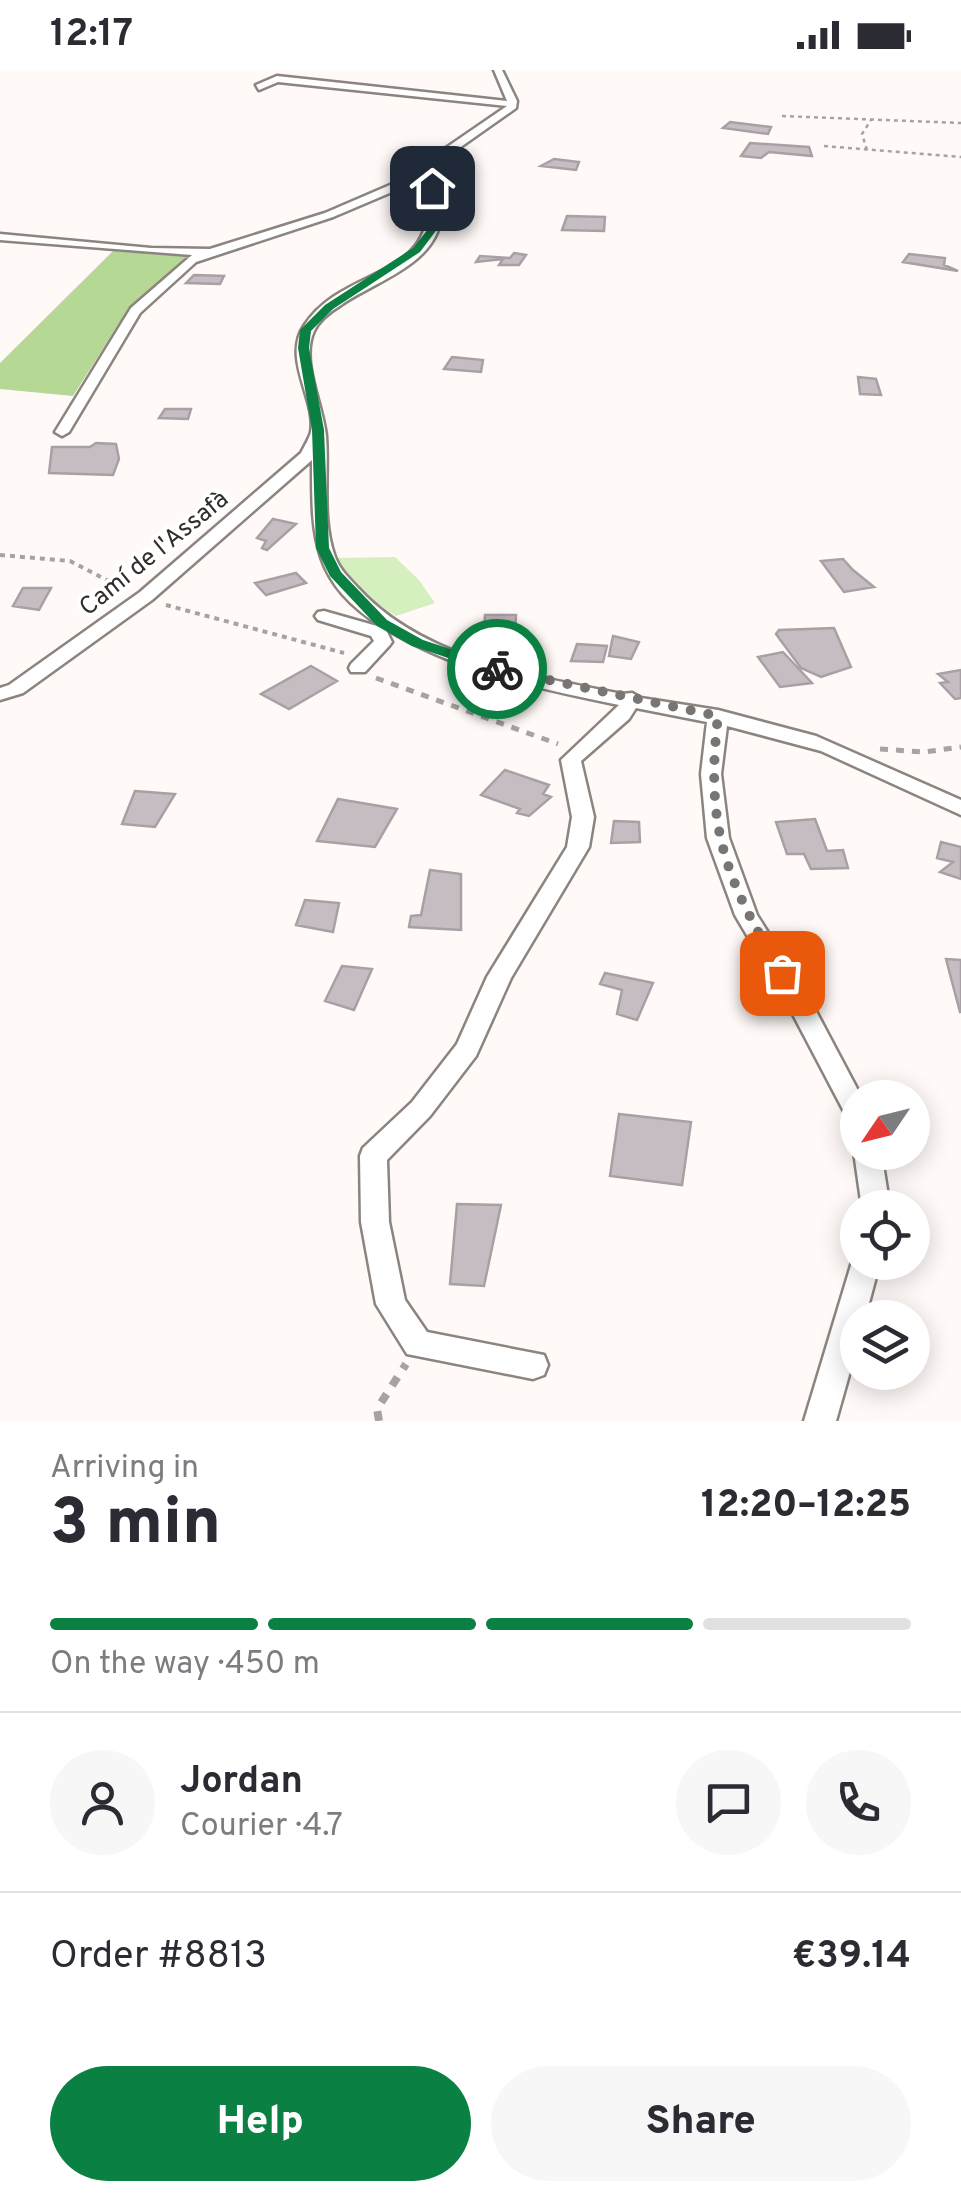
<!DOCTYPE html>
<html lang="en">
<head>
<meta charset="utf-8">
<style>
	:root { --surface:#fff; --page:#f7f7f7; --text:#2b2b33; --muted:#7c7c81; --line:#e1e1e2; --accent:#0b8043 }
	body { margin:0; font-family:Overpass,sans-serif; background:var(--page); color:var(--text); height:100vh; display:flex; flex-direction:column; font-size:38px; white-space:nowrap }
	* { box-sizing:border-box; margin:0 }
	p { font-size:32px; color:var(--muted) }
	.icon { flex:none; width:55px; height:55px; fill:none; stroke:currentColor; stroke-width:2; stroke-linecap:round; stroke-linejoin:round }
	.map { position:relative; height:1351px; overflow:hidden }
	.side { display:flex; flex-direction:column; background:var(--surface); flex:1 }
	.side>* { flex:none }
	.needle { width:65px; rotate:235deg }
	.controls { position:absolute; left:840px; top:1010px; display:grid; gap:20px }
	.controls a { display:grid; place-items:center; width:90px; height:90px; border-radius:50%; background:var(--surface); box-shadow:0 5px 25px #0003; font-size:50px }
	.pin { position:absolute; display:grid; place-items:center; width:85px; height:85px; color:#fff; margin:-42px; border-radius:20px; box-shadow:0 5px 15px #0006 }
	.courier { position:absolute; display:grid; place-items:center; width:100px; height:100px; margin:-50px; border:8px solid #0b8043; border-radius:50%; background:#fff; color:#222; box-shadow:0 2px 12px #0007 }
	.overview em { font-style:normal; font-weight:800 }
	.overview div { display:flex; flex-direction:column-reverse }
	.overview { display:flex; align-items:center; justify-content:space-between; height:170px; padding:0 50px }
	h1 { font-size:65px; font-weight:800; line-height:75px }
	.bar { display:grid; grid-template-columns:repeat(4,1fr); gap:15px 10px; align-content:center; height:120px; padding:0 50px }
	.bar i { height:12px; border-radius:8px; background:var(--line) }
	.bar .on { background:var(--accent) }
	.bar p { grid-column:span 4 }
	.line { display:flex; align-items:center; gap:25px; padding:0 50px; border-top:2px solid var(--line) }
	.line div { flex:1 }
	.round { display:grid; place-items:center; flex:none; width:105px; height:105px; border-radius:52px; background:var(--page) }
	.button { display:flex; gap:20px; margin-top:auto; padding:20px 50px }
	.button a { flex:1; height:115px; border-radius:60px; background:var(--accent); color:#fff; font-size:40px; font-weight:800; line-height:115px; text-align:center }
	.button a+a { background:var(--page); color:var(--text) }
	.status { display:flex; justify-content:space-between; align-items:center; height:70px; padding:0 50px; background:var(--surface); direction:ltr }
	.status svg { height:28px; fill:currentColor }
	.map>svg:first-child { display:block }
	.green { fill:#d6efbe }
	.forest { fill:#b5d895 }
	.building { fill:#c6bdc2; stroke:#a9a0a5; stroke-width:2.5 }
	.lines { fill:none; stroke-linecap:round; stroke-linejoin:round }
	.street-casing { stroke:#8c847f; stroke-width:5 }
	.path-far3 { stroke:#a7a3a0; stroke-width:2.5; stroke-dasharray:4 4; stroke-linecap:butt }
	.path-far2 { stroke:#a7a3a0; stroke-width:4; stroke-dasharray:5 5; stroke-linecap:butt }
	.path-far1 { stroke:#a7a3a0; stroke-width:5; stroke-dasharray:8 8; stroke-linecap:butt }
	.path { stroke:#a7a3a0; stroke-width:8; stroke-dasharray:10 10; stroke-linecap:butt }
	.street { fill:#fff; fill-rule:evenodd }
	.route { fill:#0b8043 }
	.done { stroke:#787572; stroke-width:10; stroke-dasharray:0 18 }
	.labels { text-anchor:middle; stroke-width:8; stroke-linejoin:round; paint-order:stroke }
	.street-label { font-size:25px; fill:#302d2a; stroke:#fff }
</style>
</head>
<body>
<div class="status"><b>12:17</b><svg viewBox="0 0 49 12"><path d="M0 12V9h3v3zM5 12V6h3v6zM10 12V3h3v9zM15 12V0h3v12zM26 1h20v11H26zM47 4h2v5h-2z"/></svg></div>
<div class="map">
<svg width="961" height="1351" viewBox="0 0 961 1351">
	<rect width="100%" height="100%" fill="#fffaf7"/>
	<path class="green" d="M395 487 419 510 435 533 396 546C370 530 351 514 333 488Z"/>
	<path class="forest" d="M113 181 187 186 118 255 73 326 0 319V293Z"/>
	<path class="building" d="M730 52 771 57 768 64 723 58Z
		M750 73 809 77 812 86 769 82 761 88 741 86Z
		M554 89 579 92 576 100 541 96Z
		M567 146 605 147 604 161 562 160Z
		M514 183 526 185 519 195H499L503 189 476 192 480 186 510 188Z
		M909 184 945 188 944 195 958 201 903 192Z
		M194 205 224 206 220 214 186 213Z
		M452 287 483 290 481 302 444 299Z
		M858 307 876 309 881 325 860 324Z
		M165 339H191L188 349 159 348Z
		M96 373 116 374 119 389 113 405 49 403 52 377H90Z
		M273 449 296 454 267 480 262 478 266 471 257 468Z
		M843 489 853 500 874 517 844 522 821 491Z
		M296 503 306 513 266 525 255 513Z
		M23 518H51L39 540 13 536Z
		M485 545H516L515 563 510 569 490 568 484 563Z
		M834 558 851 597 821 607 801 598 776 564 779 560Z
		M613 566 639 572 631 589 609 586Z
		M577 574 607 576 603 592 571 591Z
		M783 582 812 613 780 617 758 587Z
		M311 596 337 611 289 639 261 624Z
		M961 600V628L955 629 940 613 948 612 938 604Z
		M505 700 549 715 543 724 551 727 529 746 517 743 520 739 481 725Z
		M135 721 175 724 155 757 122 754Z
		M338 729 397 739 375 777 317 771Z
		M815 749 827 781 843 780 848 798 811 799 804 784H787L776 752Z
		M614 751 639 752 640 772 611 773Z
		M941 772 961 777V809L940 802 953 792 937 788Z
		M430 800 461 804V860L409 857 411 846 421 845Z
		M305 830 339 833 333 862 296 855Z
		M946 889 961 890V942H960Z
		M342 896 372 899 354 940 325 931Z
		M605 903 653 913 637 950 617 944 622 920 600 914Z
		M619 1044 691 1052 682 1115 610 1106Z
		M457 1134 501 1135 484 1216 450 1214Z"/>
	<g class="lines">
		<defs>
			<path id="street" d="M494 0H502L517 31 516 38 445 88 434 102C437 117 442 132 441 147 436 195 373 212 341 235 331 241 319 250 314 261 300 291 323 334 326 366 329 405 321 449 335 487 340 500 349 508 358 518 423 589 532 606 622 624L632 623 641 628 718 640 816 666 961 730V745L821 681 727 656 721 704 729 768 757 845 808 926 862 1028H858V1054L849 1051 788 935 735 845 707 768 701 704 707 652 636 638 629 649 581 691 594 747 589 777 511 908 476 986 430 1046 387 1090 389 1152 405 1230 427 1262 544 1285 548 1295 544 1305 533 1309 407 1284 376 1234 361 1152 360 1086 363 1078 412 1032 457 974 487 907 567 777 572 747 561 690 619 635C538 618 456 602 385 558L392 572 389 576 365 602H351L349 598 351 594 374 571 371 566 318 550 315 546 318 542 324 541 384 558C311 513 312 467 312 390L152 530 23 623 0 630V618L9 615 140 522 301 383C304 377 310 367 311 362 317 331 282 289 304 256 346 191 447 214 425 108L333 147 196 192 140 243 69 362 62 366 55 362 131 238 192 185 0 170V164L151 178 210 179 325 143 425 100 437 84 507 36 278 12 259 20 256 15 277 6 507 31Z
				M858 1074V1082H881L890 1138H862L854 1082Z
				M858 1183V1192H880L865 1248H858V1273L836 1351H804L852 1192Z"/>
		</defs>
		<use href="#street" class="street-casing"/>
		<path class="path-far3" d="M782 46 961 53
			M824 76 961 87
			M867 80 862 64 871 50"/>
		<path class="path-far2" d="M0 485 70 491 124 519
			M166 535 344 583"/>
		<path class="path-far1" d="M376 608 558 674
			M880 679 924 682 961 677"/>
		<path class="path" d="M379 1351 377 1339 406 1294"/>
		<use href="#street" class="street"/>
	</g>
	<path class="route" d="M435 116 438 158 420 182 333 239 311 261 309 278 324 360 329 478 341 502 387 550 423 570 502 596V602L497 604 412 576 377 556 330 506 316 478 312 360 298 278 300 260 325 235 413 178 429 158 428 118Z"/>
	<g class="lines">
		<path class="done" d="M497 599 718 646C705 757 725 809 782 903"/>
	</g>
	<g class="labels">
		<g class="street-label">
			<text transform="translate(153 482) rotate(-39)" y="9">Camí de l'Assafà</text>
		</g>
	</g>
</svg>
<div class="controls">
<a><svg class="needle" viewBox="-14 -14 28 28"><path d="M0-13l5 13h-10z" fill="#e53935"/><path d="M0 13l5-13h-10z" fill="#7c7c81"/></svg></a>
<a><svg class="icon" aria-label="locate" viewBox="0 0 24 24"><circle cx="12" cy="12" r="6"/><path d="M12 2v4M12 18v4M2 12h4M18 12h4"/></svg></a>
<a><svg class="icon" aria-label="layers" viewBox="0 0 24 24"><path d="M12 4l9 5-9 5-9-5zM3 14l9 5 9-5"/></svg></a>
</div>
<div class="pin" style="left:782px;top:903px;background:#ea580c"><svg class="icon" aria-label="bag" viewBox="0 0 24 24"><path d="M5 8h14l-1 12H6zM9 8a3 3 0 0 1 6 0"/></svg></div>
<div class="pin" style="left:432px;top:118px;background:#1f2937"><svg class="icon" aria-label="home" viewBox="0 0 24 24"><path d="M3 11l9-7 9 7M6 9v11h12V9"/></svg></div>
<div class="courier" style="left:497px;top:599px"><svg class="icon" aria-label="bike" viewBox="0 0 24 24"><circle cx="6" cy="16" r="4"/><circle cx="18" cy="16" r="4"/><path d="M6 16l4-8h5l3 8M10 8l3 8H6M13 5h3"/></svg></div>
</div>
<section class="side">
<div class="overview"><div><h1>3 min</h1><p>Arriving in</p></div><em>12:20–12:25</em></div>
<div class="bar"><i class="on"></i><i class="on"></i><i class="on"></i><i></i><p>On the way · 450 m</p></div>
<div class="line" style="height:180px"><a class="round"><svg class="icon" aria-label="person" viewBox="0 0 24 24"><circle cx="12" cy="8" r="4"/><path d="M4 21q1-7 8-7t8 7"/></svg></a><div><b>Jordan</b><p>Courier · 4.7</p></div><a class="round"><svg class="icon" aria-label="chat" viewBox="0 0 24 24"><path d="M4 5h16v11H9l-5 4z"/></svg></a><a class="round"><svg class="icon" aria-label="phone" viewBox="0 0 24 24"><path d="M5 4h4l2 5-3 2q2 4 5 5l2-3 5 2v4C11 20 4 13 5 4z"/></svg></a></div>
<div class="line" style="height:130px"><div>Order #8813</div><b>€39.14</b></div>
<div class="button"><a>Help</a><a>Share</a></div>
</section>
</body>
</html>
